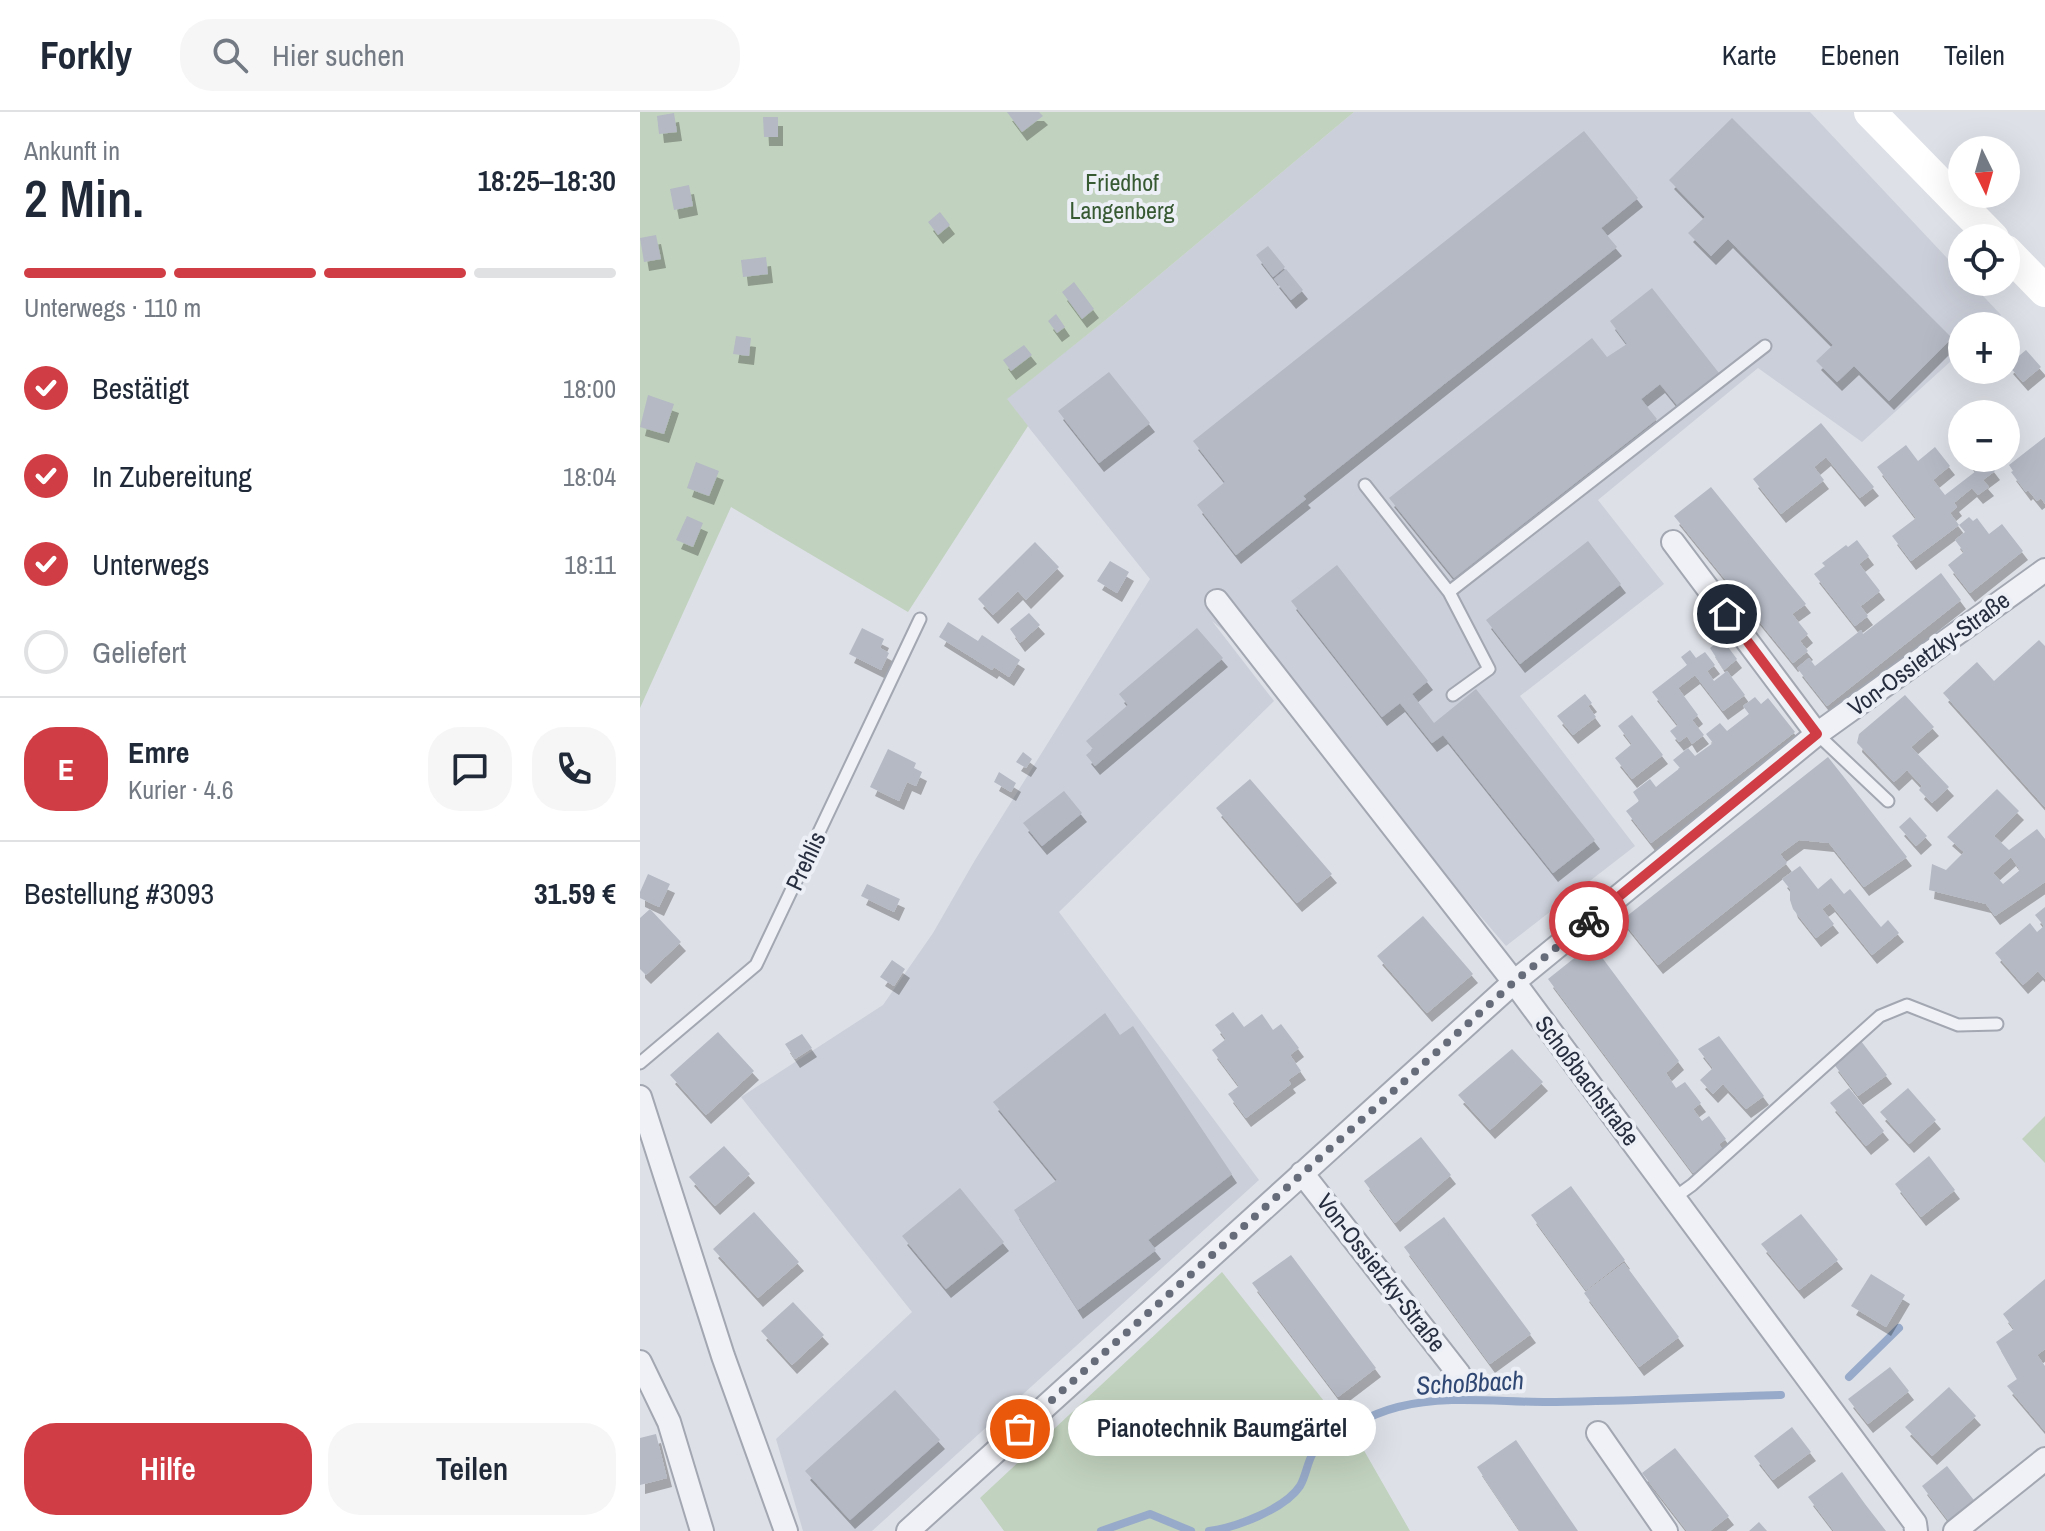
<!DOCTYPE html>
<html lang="de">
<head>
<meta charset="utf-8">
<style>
	:root { --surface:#fff; --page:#f6f6f7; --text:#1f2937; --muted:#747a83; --line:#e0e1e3; --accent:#d13d44 }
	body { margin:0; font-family:"Archivo Narrow",sans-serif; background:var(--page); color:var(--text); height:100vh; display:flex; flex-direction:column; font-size:30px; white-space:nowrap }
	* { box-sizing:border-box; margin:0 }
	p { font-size:26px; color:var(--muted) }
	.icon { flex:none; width:44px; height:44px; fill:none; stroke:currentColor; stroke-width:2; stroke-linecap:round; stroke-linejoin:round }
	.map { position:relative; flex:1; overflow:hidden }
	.side { display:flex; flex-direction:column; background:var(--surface); width:640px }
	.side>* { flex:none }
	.needle { width:52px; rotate:175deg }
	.tools { position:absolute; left:1308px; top:24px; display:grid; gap:16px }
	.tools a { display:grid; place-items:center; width:72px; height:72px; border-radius:50%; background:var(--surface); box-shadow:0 8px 32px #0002; font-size:40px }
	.pin { position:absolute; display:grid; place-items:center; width:68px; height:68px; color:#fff; margin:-34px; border:4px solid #fff; border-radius:50%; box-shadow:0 2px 8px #0007 }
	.courier { position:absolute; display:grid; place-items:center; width:80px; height:80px; margin:-40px; border:6px solid #d13d44; border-radius:50%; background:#fff; color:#222; box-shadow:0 2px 10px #0007 }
	.bubble { position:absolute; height:56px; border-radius:28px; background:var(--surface); box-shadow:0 8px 32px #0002; font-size:26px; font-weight:600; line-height:56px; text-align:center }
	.headline em { font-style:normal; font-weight:600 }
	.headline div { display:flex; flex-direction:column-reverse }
	.headline { display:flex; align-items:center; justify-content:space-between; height:136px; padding:0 24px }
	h1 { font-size:52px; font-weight:600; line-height:60px }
	.bar { display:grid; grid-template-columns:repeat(4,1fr); gap:12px 8px; align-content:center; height:96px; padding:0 24px }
	.bar i { height:10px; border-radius:6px; background:var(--line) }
	.bar .current { background:var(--accent) }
	.bar p { grid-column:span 4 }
	.line { display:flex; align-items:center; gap:20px; padding:0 24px; border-top:2px solid var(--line) }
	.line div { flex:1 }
	.round { display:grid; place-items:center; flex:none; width:84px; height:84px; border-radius:32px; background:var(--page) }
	ol { padding:0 24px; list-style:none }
	li { display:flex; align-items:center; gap:24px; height:88px }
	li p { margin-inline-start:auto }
	li .icon { padding:8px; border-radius:50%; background:var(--accent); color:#fff; stroke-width:4 }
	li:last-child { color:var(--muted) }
	li i { width:44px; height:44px; border:4px solid var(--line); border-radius:50% }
	.cta { display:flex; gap:16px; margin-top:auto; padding:16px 24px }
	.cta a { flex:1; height:92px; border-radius:32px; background:var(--accent); color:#fff; font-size:32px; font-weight:600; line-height:92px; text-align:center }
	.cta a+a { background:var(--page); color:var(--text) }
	header { display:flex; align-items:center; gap:48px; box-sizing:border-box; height:112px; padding:0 40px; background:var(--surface); border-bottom:2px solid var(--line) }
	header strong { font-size:38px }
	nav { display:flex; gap:44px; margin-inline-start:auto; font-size:28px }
	.search { width:560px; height:72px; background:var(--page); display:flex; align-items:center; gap:20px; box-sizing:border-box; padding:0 28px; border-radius:32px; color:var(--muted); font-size:30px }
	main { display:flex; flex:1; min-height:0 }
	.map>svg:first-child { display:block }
	.built { fill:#cbcfd9 }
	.green { fill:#c1d2be }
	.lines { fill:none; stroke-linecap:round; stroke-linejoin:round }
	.stream { stroke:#97aac9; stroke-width:8 }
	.building { fill:#b4b9c4; fill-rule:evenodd; filter:url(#shadow) }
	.lane-casing { stroke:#a2a7b1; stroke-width:15 }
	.street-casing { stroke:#a2a7b1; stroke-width:26 }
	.lane { stroke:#f0f1f6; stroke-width:11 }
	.street { stroke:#f0f1f6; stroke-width:22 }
	.secondary { stroke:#fff; stroke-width:32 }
	.done { stroke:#666c79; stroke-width:8; stroke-dasharray:0 14.4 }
	.route { stroke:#d13d44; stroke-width:10 }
	.labels { text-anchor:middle; stroke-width:8; stroke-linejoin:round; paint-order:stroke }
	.park-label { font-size:24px; fill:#375a33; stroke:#eceff5 }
	.street-label { font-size:24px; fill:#262d3e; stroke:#eceff5 }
	.water-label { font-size:26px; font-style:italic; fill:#2f4773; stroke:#eceff5 }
</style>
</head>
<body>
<header>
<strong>Forkly</strong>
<div class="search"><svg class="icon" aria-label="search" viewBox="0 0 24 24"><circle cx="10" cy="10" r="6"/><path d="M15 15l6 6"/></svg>Hier suchen</div>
<nav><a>Karte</a><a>Ebenen</a><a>Teilen</a></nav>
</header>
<main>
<section class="side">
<div class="headline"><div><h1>2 Min.</h1><p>Ankunft in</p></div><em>18:25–18:30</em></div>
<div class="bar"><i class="current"></i><i class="current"></i><i class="current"></i><i></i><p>Unterwegs · 110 m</p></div>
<ol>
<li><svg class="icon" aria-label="check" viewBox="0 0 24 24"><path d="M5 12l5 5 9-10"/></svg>Bestätigt<p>18:00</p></li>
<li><svg class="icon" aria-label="check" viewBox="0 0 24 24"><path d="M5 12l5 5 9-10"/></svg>In Zubereitung<p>18:04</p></li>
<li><svg class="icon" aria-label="check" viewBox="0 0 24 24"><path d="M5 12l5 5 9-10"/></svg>Unterwegs<p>18:11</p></li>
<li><i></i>Geliefert</li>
</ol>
<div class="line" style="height:144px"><b class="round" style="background:var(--accent);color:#fff">E</b><div><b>Emre</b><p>Kurier · 4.6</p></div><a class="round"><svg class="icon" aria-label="chat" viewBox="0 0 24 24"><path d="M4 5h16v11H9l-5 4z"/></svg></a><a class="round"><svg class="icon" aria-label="phone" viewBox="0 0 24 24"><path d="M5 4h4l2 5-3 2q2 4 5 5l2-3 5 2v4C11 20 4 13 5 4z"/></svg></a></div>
<div class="line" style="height:104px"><div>Bestellung #3093</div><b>31.59 €</b></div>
<div class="cta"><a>Hilfe</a><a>Teilen</a></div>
</section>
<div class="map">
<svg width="1405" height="1419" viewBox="0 0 1405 1419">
	<defs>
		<filter id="shadow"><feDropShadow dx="5" dy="9" stdDeviation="0" flood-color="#0004"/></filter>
	</defs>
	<rect width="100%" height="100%" fill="#dde0e7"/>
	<path class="built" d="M714 0H1170L1322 162V170H1330L1361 203 1350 214H1322V239L1222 330 1118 256 958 388 1024 472 880 584 995 734 866 834 627 556 572 509 634 589 419 800 619 1068 232 1419H163L136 1327 272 1200 101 985 243 893 293 821 335 748 510 467 366 287 468 206Z"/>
	<path class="green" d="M0 0H714L468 206 367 287 388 314 268 500 91 395 0 596Z
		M1405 1004V1051L1382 1027Z
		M582 1160 695 1303 718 1328 770 1419H364L340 1386Z"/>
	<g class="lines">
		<path class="stream" d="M1209 1265 1259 1216
			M461 1419 510 1402 551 1419
			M569 1419C595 1416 645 1397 660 1374 666 1364 667 1351 673 1341 684 1323 738 1300 758 1295 809 1282 864 1291 916 1290 991 1289 1066 1285 1141 1283"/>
	</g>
	<path class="building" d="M367 0H399L403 4 382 20Z
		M34 1 37 20 19 22 17 4Z
		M123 5H138V25H124Z
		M1092 6 1312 226 1249 289 1214 254 1197 270 1176 249 1193 233 1088 127 1071 144 1048 121 1065 105 1029 68Z
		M944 19 998 86 961 116 977 135 663 384 666 387 596 443 557 393 585 370 553 329Z
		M49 73 53 94 34 98 30 77Z
		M300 100 310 113 298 123 288 110Z
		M16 123 21 147 4 150 0 126Z
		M628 134 645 155 633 165 616 143Z
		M126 145 128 162 103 165 101 148Z
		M646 157 663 178 651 188 634 167Z
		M434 170 454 197 442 207 422 180Z
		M1012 176 1079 261 1037 293 1020 272 1001 287 1017 307 814 466 749 386 952 226 967 245 987 232 970 209Z
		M416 202 425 215 417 221 408 209Z
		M96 224 111 226 109 244 93 242Z
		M384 233 392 243 371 259 363 248Z
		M1386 238 1401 255 1383 270 1368 253Z
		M469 260 510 311 459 351 418 299Z
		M8 283 34 292 24 322 0 315Z
		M1181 311 1234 375 1220 386 1186 345 1174 355 1184 368 1141 402 1113 367Z
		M1405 325V392L1401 386 1397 389 1388 378 1386 380 1371 360 1373 359 1369 353Z
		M1266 333 1278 349 1295 335 1310 354 1293 368 1305 383 1336 359 1327 348 1329 346H1345L1355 359 1343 368 1349 375 1338 383 1332 376 1314 391 1317 395 1310 401 1319 413 1329 405 1333 409 1337 406 1349 422 1362 412 1383 439 1330 481 1308 453 1324 440 1315 428 1325 420 1319 413 1271 449 1252 424 1276 406 1237 355Z
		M56 350 79 359 69 384 47 376Z
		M1071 375 1166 492 1152 502 1168 522 1160 529 1168 539 1153 551 1034 404Z
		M47 404 63 411 53 435 36 428Z
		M1217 428 1229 444 1219 452 1240 479 1221 494 1215 487 1228 504 1215 514 1174 462 1185 454 1182 451 1206 433 1208 435Z
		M948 429 981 472 880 552 846 508Z
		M395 430 419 455 386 488 378 479 353 503 338 487Z
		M470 449 489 460 477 481 457 469Z
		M697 453 788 569 772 582 794 611 836 577 955 728 913 761 803 623 792 631 760 591 742 605 651 489Z
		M1301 461 1321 488 1187 594 1157 556 1169 546 1175 554 1221 518 1223 522Z
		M389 501 400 513 380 531 370 517Z
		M308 510 338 529 342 523 380 548 369 565 354 555 352 558 299 525Z
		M222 516 244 527 240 536 249 541 241 558 209 542Z
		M557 516 583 546 455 654 446 643 453 637 446 629 488 593 479 582Z
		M1082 527 1097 547 1084 558 1070 536Z
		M1399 528 1405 534V695L1303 581 1337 550 1354 569Z
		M1050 538 1056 546 1065 540 1075 553 1067 559 1074 569 1087 559 1105 583 1083 599 1055 563 1038 576 1058 603 1052 608 1064 623 1052 632 1047 624 1039 630 1030 619 1038 613 1012 580 1047 553 1041 545Z
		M945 582 952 591 948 594 956 605 933 623 917 604Z
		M1265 583 1294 615 1271 635 1309 675 1292 691 1279 678 1282 674 1267 658 1254 670 1217 631 1219 622Z
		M1115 585 1121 592 1128 586 1155 620 1011 731 986 699 999 689 993 680 1010 667 1016 675 1022 670 1040 656 1033 648 1048 636 1055 644 1073 631 1066 622 1080 611 1087 619 1109 602 1103 594Z
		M992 603 1023 643 992 667 975 646 992 632 978 614Z
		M248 637 276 651 274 656 282 660 276 674 267 670 259 689 230 675Z
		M383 640 392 647 386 656 376 650Z
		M1188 645 1267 745 1224 775 1189 731 1159 728 1140 742 1147 751 1018 853 982 808Z
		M359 660 376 671 371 680 354 670Z
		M610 667 692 762 657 791 576 696Z
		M1357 677 1379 699 1354 724 1369 738 1397 717 1405 727V770L1355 804 1346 792 1289 778 1292 752 1306 758 1324 740 1307 725ZM1371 745 1380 758 1363 772 1353 761Z
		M424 679 442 701 402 734 383 711Z
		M1270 705 1287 724 1276 734 1259 715Z
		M1160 754 1178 777 1191 766 1204 782 1210 777 1241 815 1248 808 1259 821 1232 843 1190 791 1182 797 1194 812 1176 826 1153 797 1150 788V777L1142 767Z
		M8 762 30 772 19 795 0 786V780Z
		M227 772 260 787 254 800 221 784Z
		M1405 795V867L1398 859 1383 873 1355 841 1390 811 1397 820 1404 814 1395 803Z
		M10 797 41 830 6 863 0 857V806Z
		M783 804 833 862 787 901 737 844Z
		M952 832 1039 949 1026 961 1036 976 1045 970 1061 991 1053 997 1062 1009 1069 1004 1086 1027 1079 1032 1083 1039 1053 1061 908 867Z
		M252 848 265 857 254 874 240 865Z
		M593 900 604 915 622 902 633 918 641 912 659 936 650 943 661 959 648 968 651 972 606 1006 588 982 599 974 572 938 586 927 575 913Z
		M465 901 480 923 493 914 592 1062 508 1128 516 1138 438 1198 374 1098 417 1068 353 990Z
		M78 920 114 959 66 1003 30 963Z
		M162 922 172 936 155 947 145 932Z
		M1079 924 1124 984 1106 997 1083 972 1073 982 1060 968 1073 956 1058 937Z
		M1221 929 1247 963 1218 984 1193 951Z
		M872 937 903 970 850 1018 818 983Z
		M1209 976 1244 1019 1226 1034 1190 991Z
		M1268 976 1296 1008 1269 1032 1240 1000Z
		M781 1025 811 1063 755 1111 724 1069Z
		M84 1034 110 1062 75 1094 49 1065Z
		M1289 1044 1315 1078 1281 1105 1255 1072Z
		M931 1074 985 1148 946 1178 891 1103Z
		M320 1076 364 1130 306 1177 262 1124Z
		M114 1100 159 1150 118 1186 73 1137Z
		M1161 1102 1198 1148 1159 1178 1121 1132Z
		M804 1105 891 1222 850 1252 764 1135Z
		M651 1143 736 1256 698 1285 612 1171Z
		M984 1151 1039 1225 999 1255 944 1181Z
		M1231 1162 1265 1183 1246 1215 1211 1194Z
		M1405 1167V1237L1397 1243 1405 1254V1319L1367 1274 1377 1267 1356 1230 1374 1217 1363 1202Z
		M153 1190 184 1223 152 1253 121 1219Z
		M1250 1255 1269 1279 1228 1312 1208 1287Z
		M1309 1275 1336 1304 1292 1344 1265 1315Z
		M255 1278 300 1328 210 1408 165 1359Z
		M1152 1315 1171 1340 1133 1368 1114 1344Z
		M16 1322 27 1366 0 1373V1326Z
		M876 1328 905 1371 938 1419H880L837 1355Z
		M1035 1336 1089 1404 1070 1419H1047L1002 1361Z
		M1307 1354 1337 1392 1311 1412 1282 1374Z
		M1202 1360 1225 1392 1246 1419H1194L1168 1385Z
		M1119 1410 1127 1419H1109Z"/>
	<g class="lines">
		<defs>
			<path id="lane" d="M725 373 809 480 849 557 813 583
				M809 480 1125 234
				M1177 622 1248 689
				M0 951 116 853 280 507
				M1034 1086 1052 1073 1240 904 1267 893 1318 913 1357 912"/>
			<path id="street" d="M1033 430 1177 622
				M577 489 874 870 1275 1411 1276 1419
				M0 985 83 1244 146 1419
				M662 1061 819 1262
				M0 1250 29 1310 62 1419
				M958 1321 1026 1419
				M268 1419 874 870 1177 622 1405 458
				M1315 1419 1405 1347"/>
		</defs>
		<use href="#lane" class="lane-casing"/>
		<use href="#street" class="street-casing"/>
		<use href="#lane" class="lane"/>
		<use href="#street" class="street"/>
		<path class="secondary" d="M1230 0 1353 126
			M1366 139 1405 179"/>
	</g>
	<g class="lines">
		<path class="done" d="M380 1317 874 870 949 809"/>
		<path class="route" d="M949 809 1177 622 1087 502"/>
	</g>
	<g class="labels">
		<g class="park-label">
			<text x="482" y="79">Friedhof<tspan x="482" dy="28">Langenberg</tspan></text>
		</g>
		<g class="street-label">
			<text transform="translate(1289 542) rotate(-36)" y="8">Von-Ossietzky-Straße</text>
			<text transform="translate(166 749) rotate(-65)" y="8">Prehlis</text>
			<text transform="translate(947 969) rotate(53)" y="8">Schoßbachstraße</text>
			<text transform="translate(741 1161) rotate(52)" y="8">Von-Ossietzky-Straße</text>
		</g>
		<g class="water-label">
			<text transform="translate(830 1271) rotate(-3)" y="9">Schoßbach</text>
		</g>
	</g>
</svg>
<div class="tools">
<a><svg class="needle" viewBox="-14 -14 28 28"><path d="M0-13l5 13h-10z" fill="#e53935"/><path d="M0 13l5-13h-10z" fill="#747a83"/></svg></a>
<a><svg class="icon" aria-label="locate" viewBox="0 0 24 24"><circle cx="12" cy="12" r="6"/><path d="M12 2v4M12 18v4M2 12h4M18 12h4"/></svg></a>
<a>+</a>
<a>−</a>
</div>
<div class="pin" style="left:380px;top:1317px;background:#ea580c"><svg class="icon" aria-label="bag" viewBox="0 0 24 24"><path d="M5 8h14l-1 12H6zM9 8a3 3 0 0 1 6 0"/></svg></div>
<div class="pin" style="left:1087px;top:502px;background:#1f2937"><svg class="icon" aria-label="home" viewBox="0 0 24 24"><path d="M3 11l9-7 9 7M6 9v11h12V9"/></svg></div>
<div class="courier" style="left:949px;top:809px"><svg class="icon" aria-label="bike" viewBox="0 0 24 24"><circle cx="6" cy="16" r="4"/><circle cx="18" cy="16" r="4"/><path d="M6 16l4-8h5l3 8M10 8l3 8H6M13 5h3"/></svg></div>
<div class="bubble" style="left:428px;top:1288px;width:308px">Pianotechnik Baumgärtel</div>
</div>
</main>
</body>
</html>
